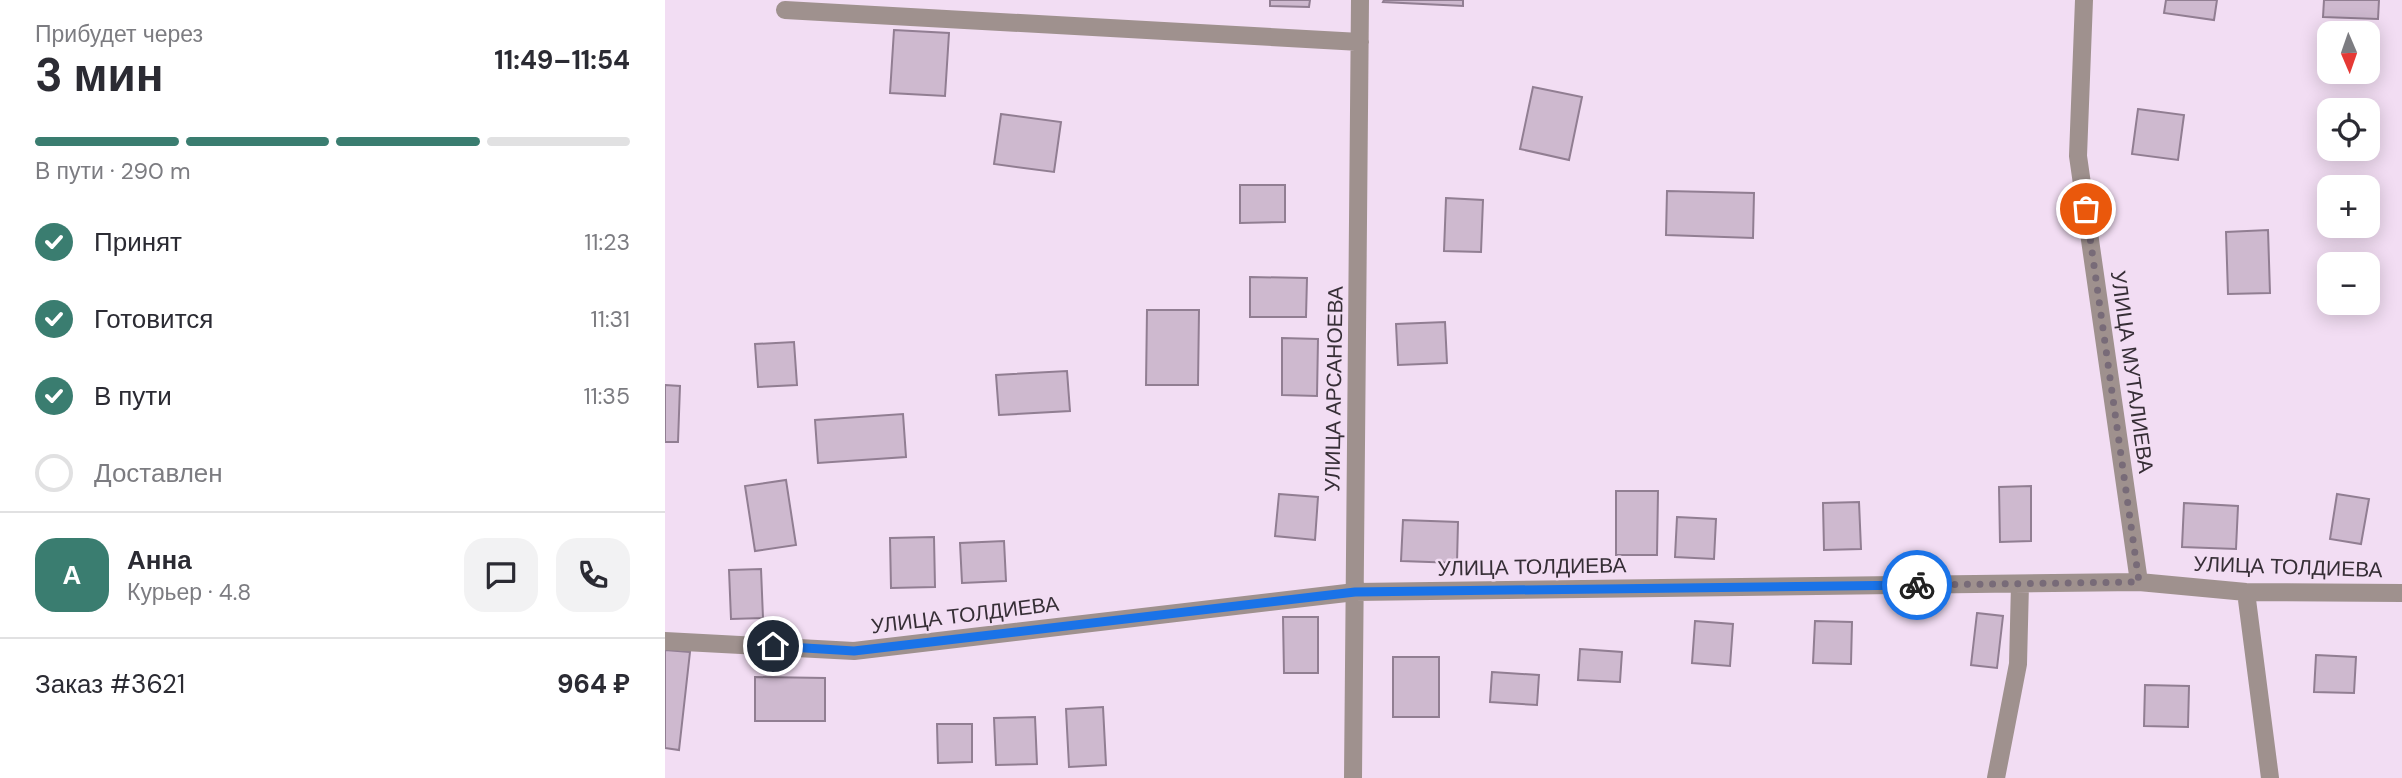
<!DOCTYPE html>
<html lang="ru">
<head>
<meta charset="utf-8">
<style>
	:root { --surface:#fff; --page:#f2f2f3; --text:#2b2b33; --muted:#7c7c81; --line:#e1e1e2; --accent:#3a7d70 }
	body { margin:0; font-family:"DM Sans",sans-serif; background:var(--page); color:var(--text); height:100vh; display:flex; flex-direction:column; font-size:26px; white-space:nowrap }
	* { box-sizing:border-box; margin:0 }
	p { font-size:23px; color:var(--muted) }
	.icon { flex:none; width:38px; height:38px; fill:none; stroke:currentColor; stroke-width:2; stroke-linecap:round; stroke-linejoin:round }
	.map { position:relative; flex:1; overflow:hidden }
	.drawer { display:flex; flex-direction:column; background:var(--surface); width:665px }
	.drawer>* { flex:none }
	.needle { width:46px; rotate:178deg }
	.tools { position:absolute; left:1652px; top:21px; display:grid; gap:14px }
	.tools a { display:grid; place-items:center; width:63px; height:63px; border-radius:14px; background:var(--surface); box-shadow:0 4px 18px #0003; font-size:35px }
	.pin { position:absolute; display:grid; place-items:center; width:60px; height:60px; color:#fff; margin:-30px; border:4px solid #fff; border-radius:50%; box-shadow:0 2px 7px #0007 }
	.courier { position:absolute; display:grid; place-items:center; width:70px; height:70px; margin:-35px; border:5px solid #1a73e8; border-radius:50%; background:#fff; color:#222; box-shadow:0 2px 9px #0007 }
	.overview em { font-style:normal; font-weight:700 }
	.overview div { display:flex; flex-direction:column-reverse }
	.overview { display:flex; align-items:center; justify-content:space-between; height:119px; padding:0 35px }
	h1 { font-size:46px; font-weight:700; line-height:52px }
	.bar { display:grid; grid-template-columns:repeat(4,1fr); gap:10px 7px; align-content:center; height:84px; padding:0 35px }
	.bar i { height:9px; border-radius:5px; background:var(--line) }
	.bar .current { background:var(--accent) }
	.bar p { grid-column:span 4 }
	.line { display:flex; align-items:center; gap:18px; padding:0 35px; border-top:2px solid var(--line) }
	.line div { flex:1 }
	.round { display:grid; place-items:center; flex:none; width:74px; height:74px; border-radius:21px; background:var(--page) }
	ol { padding:0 35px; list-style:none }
	li { display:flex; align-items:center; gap:21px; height:77px }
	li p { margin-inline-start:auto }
	li .icon { padding:7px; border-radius:50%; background:var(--accent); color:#fff; stroke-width:4 }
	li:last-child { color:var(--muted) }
	li i { width:38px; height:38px; border:4px solid var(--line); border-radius:50% }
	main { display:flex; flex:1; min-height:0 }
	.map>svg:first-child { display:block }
	.building { fill:#ceb9cf; stroke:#917e92; stroke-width:2 }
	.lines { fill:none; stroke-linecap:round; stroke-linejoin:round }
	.minor { stroke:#9f918e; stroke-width:18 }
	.done { stroke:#786b78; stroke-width:7; stroke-dasharray:0 12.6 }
	.route { stroke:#1a73e8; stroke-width:9 }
	.labels { text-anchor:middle; stroke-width:5; stroke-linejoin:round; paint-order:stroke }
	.street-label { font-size:21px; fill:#362e36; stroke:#f2ddf3 }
</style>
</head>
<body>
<main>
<section class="drawer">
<div class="overview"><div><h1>3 мин</h1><p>Прибудет через</p></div><em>11:49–11:54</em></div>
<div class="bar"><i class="current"></i><i class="current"></i><i class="current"></i><i></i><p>В пути · 290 m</p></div>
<ol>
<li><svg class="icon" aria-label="check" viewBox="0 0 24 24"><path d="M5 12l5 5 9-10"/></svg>Принят<p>11:23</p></li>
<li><svg class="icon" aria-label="check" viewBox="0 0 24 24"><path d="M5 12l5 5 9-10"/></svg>Готовится<p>11:31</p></li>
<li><svg class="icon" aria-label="check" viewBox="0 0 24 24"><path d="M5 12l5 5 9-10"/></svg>В пути<p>11:35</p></li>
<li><i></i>Доставлен</li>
</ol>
<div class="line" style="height:126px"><b class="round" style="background:var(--accent);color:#fff">А</b><div><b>Анна</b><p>Курьер · 4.8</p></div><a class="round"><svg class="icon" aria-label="chat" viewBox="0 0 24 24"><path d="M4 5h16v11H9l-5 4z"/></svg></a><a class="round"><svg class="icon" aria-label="phone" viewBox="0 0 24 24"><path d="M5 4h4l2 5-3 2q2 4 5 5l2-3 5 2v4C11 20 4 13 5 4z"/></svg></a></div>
<div class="line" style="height:91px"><div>Заказ #3621</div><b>964 ₽</b></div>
</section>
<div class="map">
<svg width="1737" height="778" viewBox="0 0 1737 778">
	<rect width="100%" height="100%" fill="#f2ddf3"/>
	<path class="building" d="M605 0H645L644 7 605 6Z
		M719 0H798V6L718 2Z
		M1501 0H1552L1549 20 1499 13Z
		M1659 0H1714L1713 19 1658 17Z
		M229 30 284 33 280 96 225 93Z
		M868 87 917 97 904 160 855 149Z
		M1473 109 1519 115 1513 160 1467 154Z
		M336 114 396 122 389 172 329 164Z
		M575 185H620V222L575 223Z
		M1002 191 1089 193 1088 238 1001 235Z
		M781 198 818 200 816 252 779 251Z
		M1603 230 1605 293 1563 294 1561 232Z
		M585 277 642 278 641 317H585Z
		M482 310H534L533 385H481Z
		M780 322 782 363 733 365 731 324Z
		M617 338 653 339 652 396 617 395Z
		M129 342 132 385 93 387 90 344Z
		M402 371 405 411 334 415 331 375Z
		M0 385 15 386 13 442H0Z
		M238 414 241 457 153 463 150 420Z
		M121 480 131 545 90 551 80 486Z
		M1366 486V541L1335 542 1334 487Z
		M951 491H993L992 555H951Z
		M614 494 653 497 650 540 610 536Z
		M1672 494 1704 499 1696 544 1665 539Z
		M1194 502 1196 549 1159 550 1158 503Z
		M1519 503 1573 506 1571 549 1517 547Z
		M1012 517 1051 519 1049 559 1010 557Z
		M738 520 793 522 792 563 736 561Z
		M269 537 270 587 226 588 225 538Z
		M339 541 341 581 297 583 295 543Z
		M96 569 98 618 66 619 64 570Z
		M1312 613 1338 616 1332 668 1306 665Z
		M618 617H653V673H619Z
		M1030 621 1068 624 1065 666 1027 663Z
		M1150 621 1187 622 1186 664 1148 663Z
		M915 649 957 652 955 682 913 680Z
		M0 650 25 652 14 750 0 748Z
		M1651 655 1691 657 1689 693 1649 692Z
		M728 657H774V717H728Z
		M827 672 874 675 872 705 825 702Z
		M90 677 160 678V721H90Z
		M1480 685 1524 686 1523 727 1479 726Z
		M438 707 441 765 404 767 401 709Z
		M370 717 372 764 331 765 329 718Z
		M272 724H307V762L273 763Z"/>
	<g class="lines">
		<path class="minor" d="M1419 0 1413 156 1474 582
			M120 10 695 42
			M1581 592 1605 778
			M0 641 189 651 690 592 1474 582 1581 592 1737 593
			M688 778 695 0
			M1331 778 1353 664 1355 584"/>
	</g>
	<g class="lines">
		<path class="done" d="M1252 585 1474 582 1421 209"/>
		<path class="route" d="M108 646 189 651 690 592 1252 585"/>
	</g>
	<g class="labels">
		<g class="street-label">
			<text transform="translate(1467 372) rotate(82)" y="7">УЛИЦА МУТАЛИЕВА</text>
			<text transform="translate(669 389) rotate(-89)" y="7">УЛИЦА АРСАНОЕВА</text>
			<text transform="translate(867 567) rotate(-1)" y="7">УЛИЦА ТОЛДИЕВА</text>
			<text transform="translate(1623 567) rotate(2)" y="7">УЛИЦА ТОЛДИЕВА</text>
			<text transform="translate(300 615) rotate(-7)" y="7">УЛИЦА ТОЛДИЕВА</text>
		</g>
	</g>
</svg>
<div class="tools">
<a><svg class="needle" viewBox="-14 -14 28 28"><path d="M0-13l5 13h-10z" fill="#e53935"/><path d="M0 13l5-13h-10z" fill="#7c7c81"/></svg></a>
<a><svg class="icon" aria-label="locate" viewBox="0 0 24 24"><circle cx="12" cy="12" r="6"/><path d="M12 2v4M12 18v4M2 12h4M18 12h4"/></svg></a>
<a>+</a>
<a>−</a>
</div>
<div class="pin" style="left:1421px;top:209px;background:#ea580c"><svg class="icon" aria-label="bag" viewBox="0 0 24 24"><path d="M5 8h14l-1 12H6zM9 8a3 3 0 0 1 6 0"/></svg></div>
<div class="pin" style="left:108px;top:646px;background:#1f2937"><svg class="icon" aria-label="home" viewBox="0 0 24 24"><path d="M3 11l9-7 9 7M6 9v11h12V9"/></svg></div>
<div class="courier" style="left:1252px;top:585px"><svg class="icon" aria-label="bike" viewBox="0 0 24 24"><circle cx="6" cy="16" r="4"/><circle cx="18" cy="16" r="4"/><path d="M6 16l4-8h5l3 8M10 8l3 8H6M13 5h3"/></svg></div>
</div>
</main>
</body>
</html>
